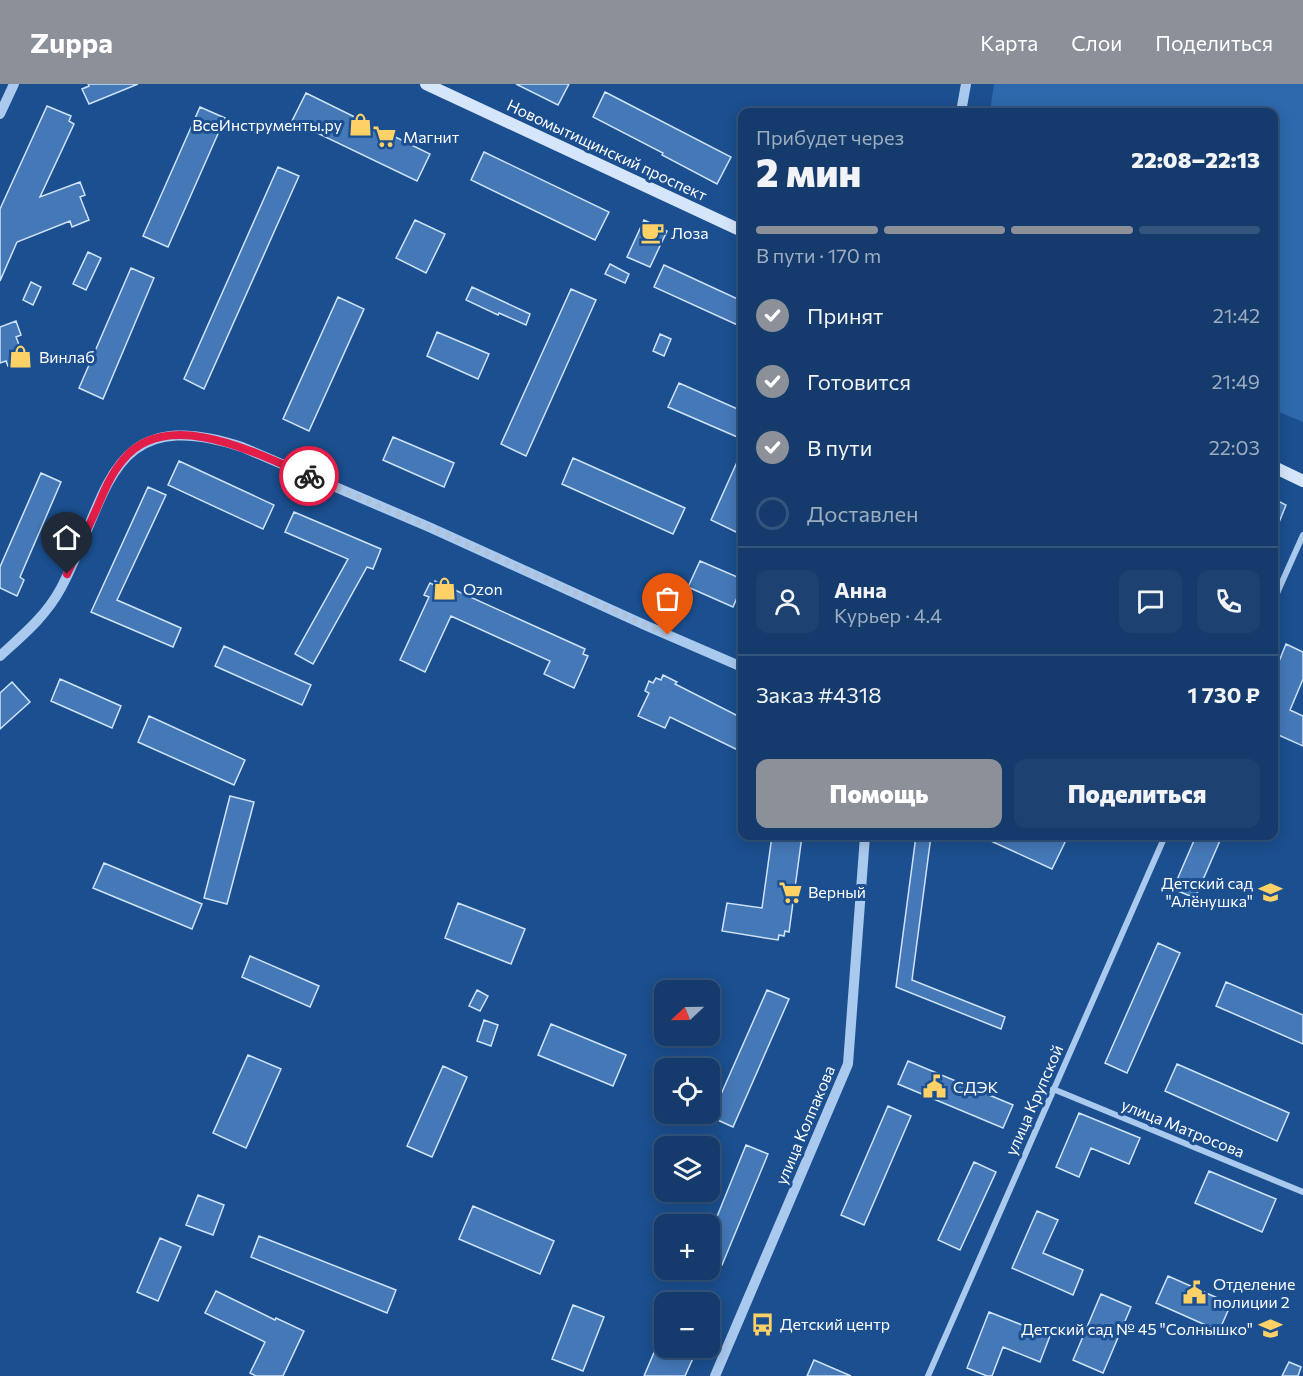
<!DOCTYPE html>
<html lang="ru">
<head>
<meta charset="utf-8">
<style>
	:root { --surface:#143b6b; --page:#1d4271; --text:#f1f3f6; --muted:#9dadc1; --line:#33557e; --accent:#8c9099 }
	body { margin:0; font-family:Commissioner,sans-serif; background:var(--page); color:var(--text); height:100vh; display:flex; flex-direction:column; font-size:22px; white-space:nowrap }
	* { box-sizing:border-box; margin:0 }
	p { font-size:20px; color:var(--muted) }
	.icon { flex:none; width:33px; height:33px; fill:none; stroke:currentColor; stroke-width:2; stroke-linecap:round; stroke-linejoin:round }
	.map { position:relative; flex:1; overflow:hidden }
	.drawer { position:absolute; left:738px; top:24px; width:540px; height:732px; display:flex; flex-direction:column; background:var(--surface); border-radius:12px; box-shadow:0 3px 15px #0003,0 0 0 2px var(--line) }
	.drawer>* { flex:none }
	.needle { width:39px; rotate:248deg }
	.fabs { position:absolute; left:654px; top:896px; display:grid; gap:12px }
	.fabs a { display:grid; place-items:center; width:66px; height:66px; border-radius:12px; background:var(--surface); box-shadow:0 3px 15px #0003,0 0 0 2px var(--line); font-size:30px }
	.pin { position:absolute; display:grid; place-items:center; width:51px; height:51px; color:#fff; margin:-62px -26px; border-radius:50% 50% 50% 0; rotate:-45deg; box-shadow:0 0 6px #0007 }
	.pin .icon { rotate:45deg }
	.courier { position:absolute; display:grid; place-items:center; width:60px; height:60px; margin:-30px; border:4px solid #e11d48; border-radius:50%; background:#fff; color:#222; box-shadow:0 2px 8px #0007 }
	.overview em { font-style:normal; font-weight:800 }
	.overview div { display:flex; flex-direction:column-reverse }
	.overview { display:flex; align-items:center; justify-content:space-between; height:102px; padding:0 18px }
	h1 { font-size:39px; font-weight:800; line-height:45px }
	.bar { display:grid; grid-template-columns:repeat(4,1fr); gap:9px 6px; align-content:center; height:72px; padding:0 18px }
	.bar i { height:8px; border-radius:4px; background:var(--line) }
	.bar .active { background:var(--accent) }
	.bar p { grid-column:span 4 }
	.line { display:flex; align-items:center; gap:15px; padding:0 18px; border-top:2px solid var(--line) }
	.line div { flex:1 }
	.round { display:grid; place-items:center; flex:none; width:63px; height:63px; border-radius:12px; background:var(--page) }
	ol { padding:0 18px; list-style:none }
	li { display:flex; align-items:center; gap:18px; height:66px }
	li p { margin-inline-start:auto }
	li .icon { padding:6px; border-radius:50%; background:var(--accent); color:#fff; stroke-width:4 }
	li:last-child { color:var(--muted) }
	li i { width:33px; height:33px; border:3px solid var(--line); border-radius:50% }
	.button { display:flex; gap:12px; margin-top:auto; padding:12px 18px }
	.button a { flex:1; height:69px; border-radius:12px; background:var(--accent); color:#fff; font-size:24px; font-weight:800; line-height:69px; text-align:center }
	.button a+a { background:var(--page); color:var(--text) }
	header { display:flex; align-items:center; gap:36px; box-sizing:border-box; height:84px; padding:0 30px; background:var(--accent); color:#fff }
	header strong { font-size:28px }
	nav { display:flex; gap:33px; margin-inline-start:auto; font-size:21px }
	.map>svg:first-child { display:block }
	.green { fill:#2e69ad }
	.building { fill:#4478b7; stroke:#cfe3fa; stroke-width:1.5 }
	.lines { fill:none; stroke-linecap:round; stroke-linejoin:round }
	.minor { stroke:#a9c9ee; stroke-width:6 }
	.tertiary { stroke:#a9c9ee; stroke-width:10 }
	.secondary { stroke:#d6e6fa; stroke-width:12 }
	.done { stroke:#afc1d8; stroke-width:6; stroke-dasharray:0 10.8 }
	.route { stroke:#e11d48; stroke-width:8 }
	.labels { text-anchor:middle; stroke-width:6; stroke-linejoin:round; paint-order:stroke }
	.poi-label { font-size:16px; fill:#fff; stroke:#1b4f8f; text-anchor:start }
	.street-label { font-size:16px; fill:#fff; stroke:#1b4f8f }
</style>
</head>
<body>
<header>
<strong>Zuppa</strong>
<nav><a>Карта</a><a>Слои</a><a>Поделиться</a></nav>
</header>
<div class="map">
<svg width="1303" height="1292" viewBox="0 0 1303 1292">
	<rect width="100%" height="100%" fill="#1b4f8f"/>
	<path class="green" d="M994 0H1303V338L1274 326V28H990Z"/>
	<path class="building" d="M88 0H138L89 20 82 5 89 2Z
		M516 0H569L558 21Z
		M605 8 731 73 717 100 662 71 663 69 593 33Z
		M306 9 430 70 417 97 292 37Z
		M47 22 71 32 69 37 74 40 40 113 80 98 85 111 80 113 89 136 72 143 70 137 17 158 0 197V125Z
		M200 23 225 34 168 163 143 152Z
		M484 68 609 128 595 156 471 96Z
		M278 83 299 92 204 305 184 295Z
		M415 136 445 150 426 189 396 174Z
		M644 136 667 147 650 183 627 173Z
		M88 168 101 174 86 206 73 200Z
		M610 180 629 190 625 199 605 190Z
		M664 181 742 217V243L654 203Z
		M131 184 154 194 103 315 79 304Z
		M31 198 41 203 33 221 23 216Z
		M472 203 530 230 526 241 499 229 498 231 466 216Z
		M571 205 596 216 526 372 501 360Z
		M338 213 364 225 309 347 283 335Z
		M16 237 21 251 16 253 25 276 8 282 6 277 0 279V243Z
		M437 248 489 270 478 295 427 272Z
		M660 250 671 255 664 272 653 267Z
		M679 299 742 327V355L668 323Z
		M393 353 454 379 444 403 383 376Z
		M742 367V435L736 448 711 436Z
		M573 374 685 424 673 450 562 400Z
		M179 377 274 421 263 445 168 401Z
		M41 389 61 398 20 493 24 496 17 512 0 504V483Z
		M148 403 166 411 117 516 181 544 173 563 91 528Z
		M1274 415 1286 421 1274 451Z
		M294 428 381 465 373 485 367 483 313 580 295 570 348 475 285 448Z
		M700 477 742 495V502L733 523 688 503Z
		M435 497 585 565 583 570 588 572 574 604 544 590 550 577 451 532 425 588 400 576 429 513 424 511 430 499 434 501Z
		M1286 560 1303 568V595L1290 626 1303 632V662L1274 649V590Z
		M224 562 311 601 302 621 215 582Z
		M663 591 677 598 675 600 742 634V668L670 633 665 644 638 632 649 609 645 607 649 597 653 599 656 594 661 596Z
		M60 595 121 622 112 644 51 617Z
		M12 598 30 618 0 645V609Z
		M149 632 245 676 234 701 138 658Z
		M230 712 254 718 227 820 204 814Z
		M772 752H802L789 848 785 847 784 852 779 851 778 856 722 847 727 819 762 824Z
		M916 752H931L912 896 1005 933 1001 945 896 903Z
		M980 752H1068L1052 785Z
		M1196 752H1222L1195 814 1173 805Z
		M104 779 202 820 192 845 93 804Z
		M458 819 525 845 511 880 445 854Z
		M1158 859 1180 869 1127 989 1105 979Z
		M250 872 319 902 310 923 242 893Z
		M1226 898 1303 931V960L1216 922Z
		M477 906 488 912 480 927 469 922Z
		M767 906 789 915 733 1043 711 1033Z
		M484 936 498 941 491 962 477 957Z
		M551 940 626 971 613 1002 538 971Z
		M248 971 281 985 246 1064 213 1049Z
		M908 977 1013 1021 1003 1044 898 1000Z
		M1177 980 1289 1029 1277 1057 1165 1007Z
		M443 982 467 993 432 1073 407 1062Z
		M888 1022 911 1032 864 1141 841 1131Z
		M1079 1029 1140 1054 1129 1080 1091 1064 1079 1093 1056 1083Z
		M746 1061 768 1070 722 1181 710 1175V1150Z
		M974 1078 996 1088 960 1166 938 1156Z
		M1209 1087 1276 1115 1262 1148 1195 1119Z
		M198 1111 224 1121 213 1151 186 1141Z
		M473 1122 554 1157 540 1190 459 1155Z
		M1037 1127 1058 1136 1043 1169 1083 1186 1073 1211 1012 1184Z
		M259 1152 396 1206 387 1229 251 1173Z
		M160 1154 181 1163 158 1217 137 1208Z
		M1168 1192 1231 1220 1219 1247 1156 1219Z
		M216 1207 275 1236 276 1234 304 1247 283 1292H256L250 1289 265 1258 205 1229Z
		M1101 1210 1131 1223 1103 1289 1073 1276Z
		M573 1221 604 1233 583 1287 552 1275Z
		M989 1228 1050 1252 1040 1278 1003 1263 992 1292H987L967 1284Z
		M664 1245V1263H698L685 1292H644Z
		M814 1276 851 1292H807Z
		M1289 1278 1301 1283 1298 1292H1282Z"/>
	<g class="lines">
		<path class="minor" d="M1274 516 1303 451
			M1053 1005 1303 1108
			M928 1292 1165 752"/>
		<path class="tertiary" d="M961 28 966 0
			M0 30 14 0
			M0 572C23 551 46 532 61 504 110 413 105 318 242 363L429 443 647 542 742 583
			M715 1292 848 980 865 752"/>
		<path class="secondary" d="M426 0 742 147
			M1274 383 1303 397"/>
	</g>
	<g class="lines">
		<path class="done" d="M309 392 429 443 668 551"/>
		<path class="route" d="M67 490C77 468 87 446 97 424 104 407 111 390 123 376 167 321 260 371 309 392"/>
	</g>
	<defs>
		<symbol id="shop-bare" viewBox="-9 -9 18 18"><path d="M-5-2.5h2.3a2.7 3.5 0 0 1 5.4 0H5L5.5 6h-11ZM-1.5-2.5h3a1.5 2.3 0 0 0-3 0Z" fill="#ffd166" stroke="#1b4f8f" stroke-width="2.5" paint-order="stroke"/></symbol>
		<symbol id="supermarket-bare" viewBox="-9 -9 18 18"><path d="M-6-5.5h2.5l.6 2H6L4.5 2H-2.5L-4.4-4H-6ZM-1.5 3.2a1.3 1.3 0 1 0 .1 0ZM3 3.2a1.3 1.3 0 1 0 .1 0Z" fill="#ffd166" stroke="#1b4f8f" stroke-width="2.5" paint-order="stroke"/></symbol>
		<symbol id="cafe-bare" viewBox="-9 -9 18 18"><path d="M-5.5-4.5H6V0H3Q3 3.5 0 3.5H-2.5Q-5.5 3.5-5.5 0ZM3-3.2v2h1.7v-2ZM-6 4.5H4V6H-6Z" fill="#ffd166" stroke="#1b4f8f" stroke-width="2.5" paint-order="stroke"/></symbol>
		<symbol id="school-bare" viewBox="-9 -9 18 18"><path d="M0-5L7-2L0 1L-7-2ZM-4 1L0 2.5L4 1V4Q0 6-4 4Z" fill="#ffd166" stroke="#1b4f8f" stroke-width="2.5" paint-order="stroke"/></symbol>
		<symbol id="civic-bare" viewBox="-9 -9 18 18"><path d="M-.6-6.5H3V-4.5H.6V-3L4-1V1h2V6H-6V1h2V-1L-.6-3ZM-1.2 2.5V6h2.4V2.5Z" fill="#ffd166" stroke="#1b4f8f" stroke-width="2.5" paint-order="stroke"/></symbol>
		<symbol id="bus-bare" viewBox="-9 -9 18 18"><path d="M-5-6H5V4H4V6H2V4H-2V6H-4V4H-5ZM-3.5-4V0h7V-4ZM-3.5 1.2v1.5H-2V1.2ZM2 1.2v1.5H3.5V1.2Z" fill="#ffd166" stroke="#1b4f8f" stroke-width="2.5" paint-order="stroke"/></symbol>
	</defs>
	<g fill-rule="evenodd">
		<use href="#shop-bare" x="344" y="24" width="33" height="33"/>
		<use href="#supermarket-bare" x="368" y="36" width="33" height="33"/>
		<use href="#cafe-bare" x="636" y="132" width="33" height="33"/>
		<use href="#shop-bare" x="4" y="256" width="33" height="33"/>
		<use href="#shop-bare" x="428" y="488" width="33" height="33"/>
		<use href="#supermarket-bare" x="774" y="792" width="33" height="33"/>
		<use href="#school-bare" x="1254" y="792" width="33" height="33"/>
		<use href="#civic-bare" x="918" y="986" width="33" height="33"/>
		<use href="#civic-bare" x="1178" y="1192" width="33" height="33"/>
		<use href="#bus-bare" x="746" y="1224" width="33" height="33"/>
		<use href="#school-bare" x="1254" y="1228" width="33" height="33"/>
	</g>
	<g class="labels">
		<g class="poi-label">
			<text x="342" y="47" text-anchor="end">ВсеИнструменты.ру</text>
			<text x="403" y="59">Магнит</text>
			<text x="671" y="155">Лоза</text>
			<text x="39" y="279">Винлаб</text>
			<text x="463" y="511">Ozon</text>
			<text x="1253" y="805" text-anchor="end">Детский сад<tspan x="1253" dy="18">"Алёнушка"</tspan></text>
			<text x="808" y="814">Верный</text>
			<text x="953" y="1009">СДЭК</text>
			<text x="1213" y="1206">Отделение<tspan x="1213" dy="18">полиции 2</tspan></text>
			<text x="780" y="1246">Детский центр</text>
			<text x="1253" y="1251" text-anchor="end">Детский сад № 45 "Солнышко"</text>
		</g>
		<g class="street-label">
			<text transform="translate(607 66) rotate(25)" y="6">Новомытищинский проспект</text>
			<text transform="translate(1034 1016) rotate(-66)" y="6">улица Крупской</text>
			<text transform="translate(805 1041) rotate(-67)" y="6">улица Колпакова</text>
			<text transform="translate(1183 1044) rotate(22)" y="6">улица Матросова</text>
		</g>
	</g>
</svg>
<div class="fabs">
<a><svg class="needle" viewBox="-14 -14 28 28"><path d="M0-13l5 13h-10z" fill="#e53935"/><path d="M0 13l5-13h-10z" fill="#9dadc1"/></svg></a>
<a><svg class="icon" aria-label="locate" viewBox="0 0 24 24"><circle cx="12" cy="12" r="6"/><path d="M12 2v4M12 18v4M2 12h4M18 12h4"/></svg></a>
<a><svg class="icon" aria-label="layers" viewBox="0 0 24 24"><path d="M12 4l9 5-9 5-9-5zM3 14l9 5 9-5"/></svg></a>
<a>+</a>
<a>−</a>
</div>
<div class="pin" style="left:668px;top:551px;background:#ea580c"><svg class="icon" aria-label="bag" viewBox="0 0 24 24"><path d="M5 8h14l-1 12H6zM9 8a3 3 0 0 1 6 0"/></svg></div>
<div class="pin" style="left:67px;top:490px;background:#1f2937"><svg class="icon" aria-label="home" viewBox="0 0 24 24"><path d="M3 11l9-7 9 7M6 9v11h12V9"/></svg></div>
<div class="courier" style="left:309px;top:392px"><svg class="icon" aria-label="bike" viewBox="0 0 24 24"><circle cx="6" cy="16" r="4"/><circle cx="18" cy="16" r="4"/><path d="M6 16l4-8h5l3 8M10 8l3 8H6M13 5h3"/></svg></div>
<section class="drawer">
<div class="overview"><div><h1>2 мин</h1><p>Прибудет через</p></div><em>22:08–22:13</em></div>
<div class="bar"><i class="active"></i><i class="active"></i><i class="active"></i><i></i><p>В пути · 170 m</p></div>
<ol>
<li><svg class="icon" aria-label="check" viewBox="0 0 24 24"><path d="M5 12l5 5 9-10"/></svg>Принят<p>21:42</p></li>
<li><svg class="icon" aria-label="check" viewBox="0 0 24 24"><path d="M5 12l5 5 9-10"/></svg>Готовится<p>21:49</p></li>
<li><svg class="icon" aria-label="check" viewBox="0 0 24 24"><path d="M5 12l5 5 9-10"/></svg>В пути<p>22:03</p></li>
<li><i></i>Доставлен</li>
</ol>
<div class="line" style="height:108px"><a class="round"><svg class="icon" aria-label="person" viewBox="0 0 24 24"><circle cx="12" cy="8" r="4"/><path d="M4 21q1-7 8-7t8 7"/></svg></a><div><b>Анна</b><p>Курьер · 4.4</p></div><a class="round"><svg class="icon" aria-label="chat" viewBox="0 0 24 24"><path d="M4 5h16v11H9l-5 4z"/></svg></a><a class="round"><svg class="icon" aria-label="phone" viewBox="0 0 24 24"><path d="M5 4h4l2 5-3 2q2 4 5 5l2-3 5 2v4C11 20 4 13 5 4z"/></svg></a></div>
<div class="line" style="height:78px"><div>Заказ #4318</div><b>1 730 ₽</b></div>
<div class="button"><a>Помощь</a><a>Поделиться</a></div>
</section>
</div>
</body>
</html>
